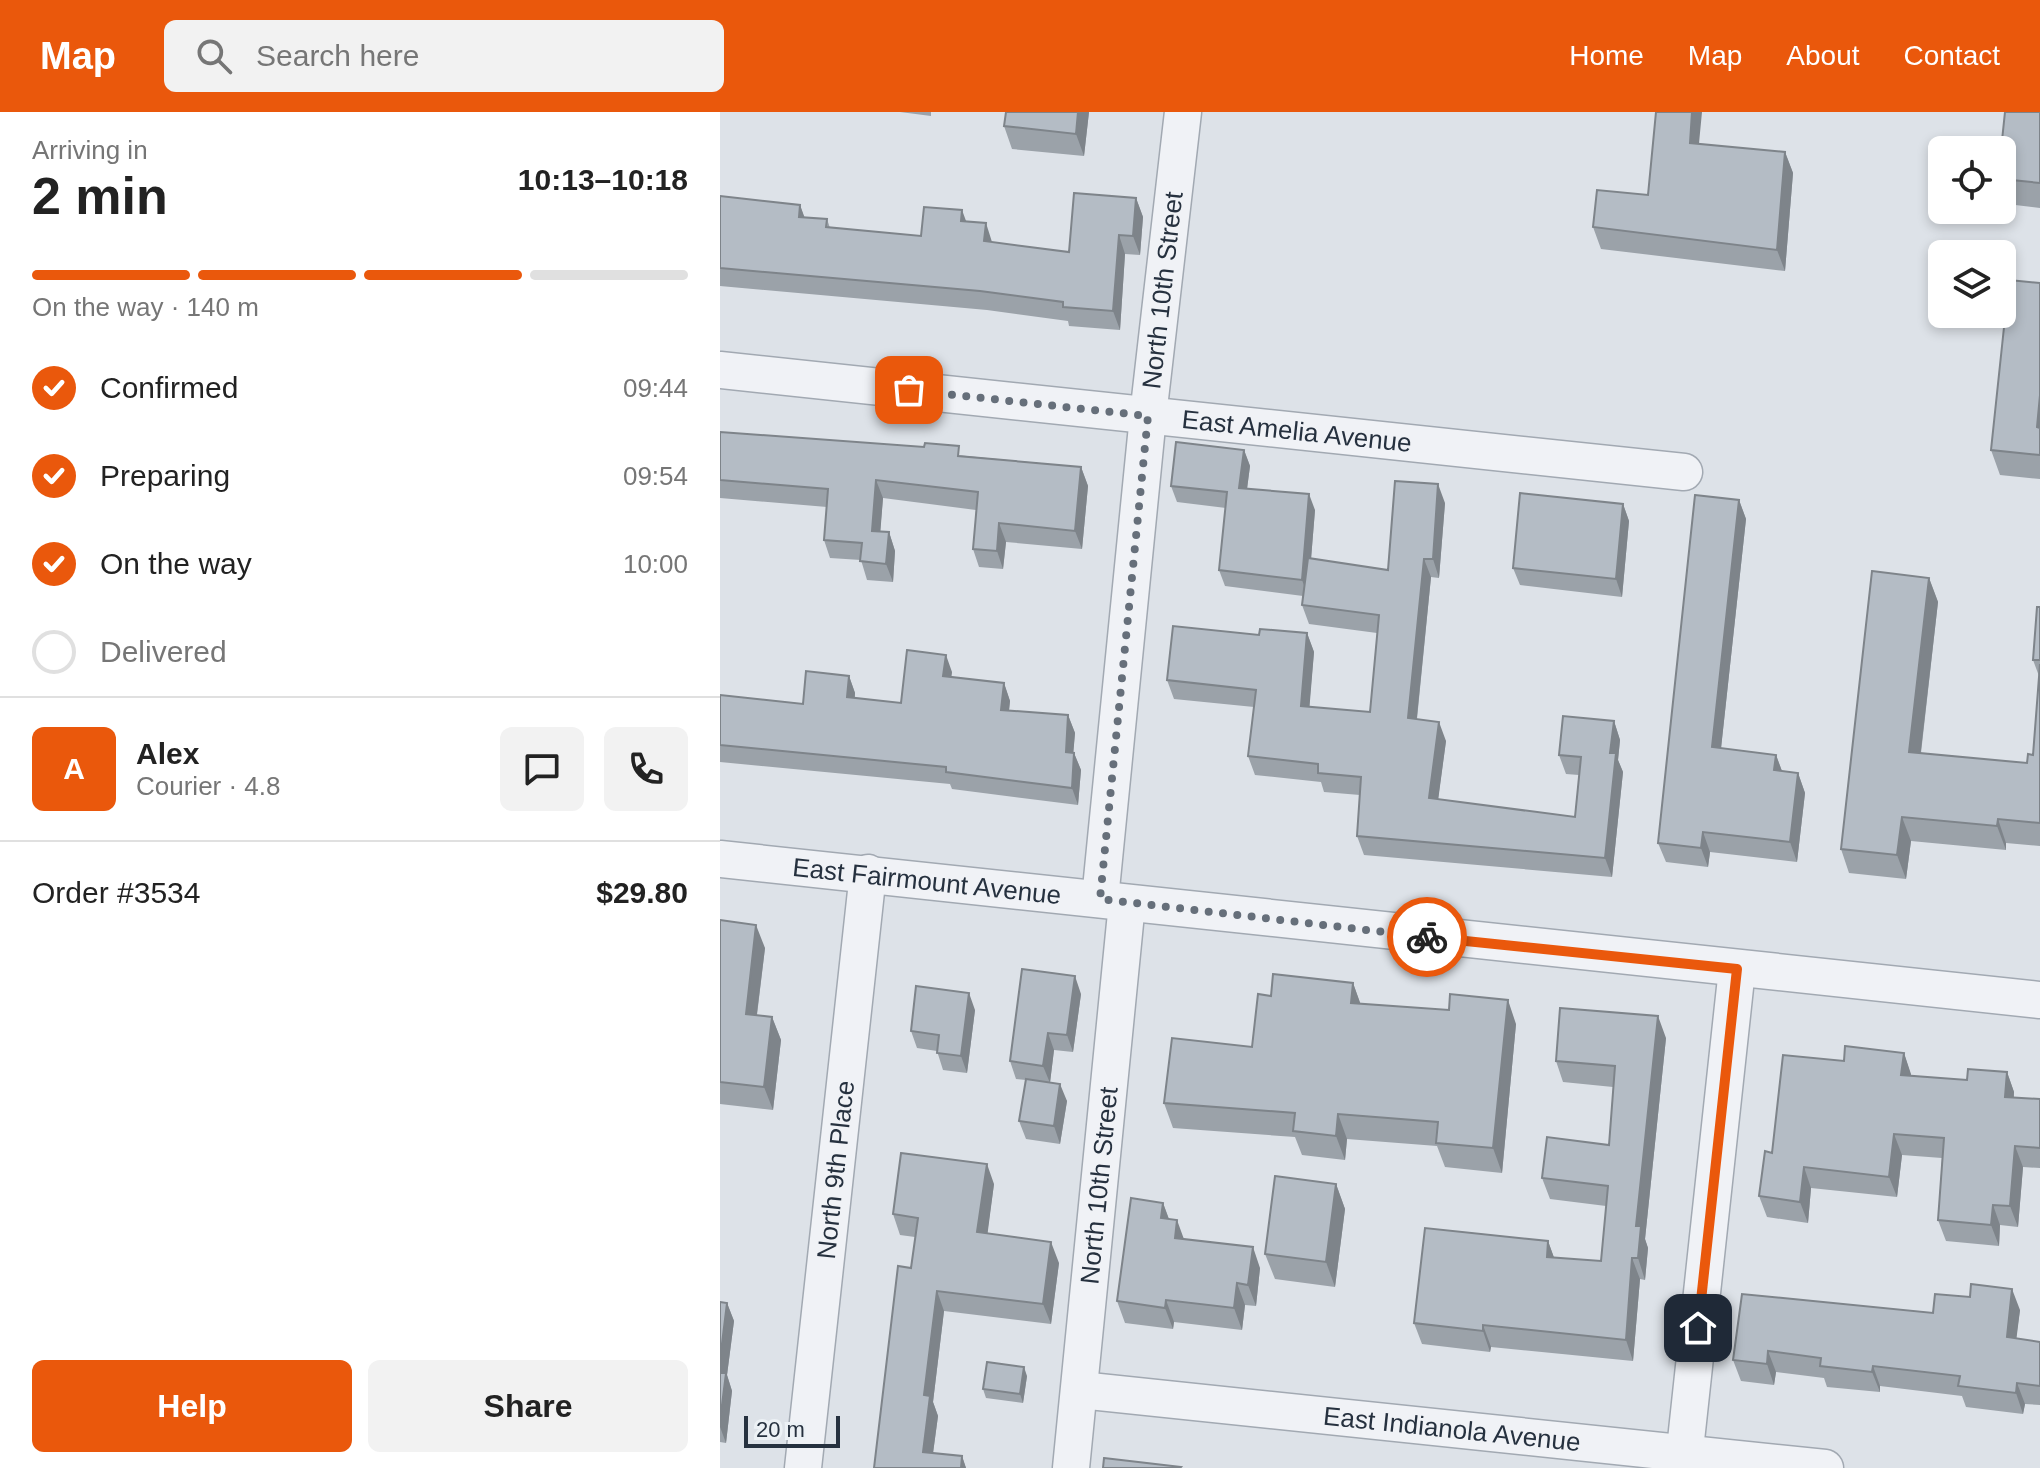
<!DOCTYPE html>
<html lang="en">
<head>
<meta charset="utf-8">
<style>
	:root { --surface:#fff; --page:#f2f2f2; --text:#222; --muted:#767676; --line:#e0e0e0; --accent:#ea580c }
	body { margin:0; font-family:Arial,sans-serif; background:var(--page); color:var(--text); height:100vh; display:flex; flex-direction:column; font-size:30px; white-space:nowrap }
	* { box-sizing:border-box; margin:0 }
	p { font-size:26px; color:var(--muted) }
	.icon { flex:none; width:44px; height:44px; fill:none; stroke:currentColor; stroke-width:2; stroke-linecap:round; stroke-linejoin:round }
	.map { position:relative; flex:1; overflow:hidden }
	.panel { display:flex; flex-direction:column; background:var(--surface); width:720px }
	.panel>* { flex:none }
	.controls { position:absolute; left:1208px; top:24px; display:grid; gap:16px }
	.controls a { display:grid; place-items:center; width:88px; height:88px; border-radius:12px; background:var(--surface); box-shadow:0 4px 12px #0003; font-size:40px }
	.scale { position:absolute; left:24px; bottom:20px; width:96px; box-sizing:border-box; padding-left:8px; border:4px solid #26313f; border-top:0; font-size:22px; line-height:28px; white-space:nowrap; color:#26313f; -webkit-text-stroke:6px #ecf1f5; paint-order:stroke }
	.pin { position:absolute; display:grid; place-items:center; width:68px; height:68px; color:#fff; margin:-34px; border-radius:16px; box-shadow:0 4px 12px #0006 }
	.courier { position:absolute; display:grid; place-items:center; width:80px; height:80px; margin:-40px; border:6px solid #ea580c; border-radius:50%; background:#fff; color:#222; box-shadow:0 2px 10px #0007 }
	.overview em { font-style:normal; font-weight:800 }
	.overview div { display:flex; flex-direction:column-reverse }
	.overview { display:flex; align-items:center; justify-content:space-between; height:136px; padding:0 32px }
	h1 { font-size:52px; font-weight:800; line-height:60px }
	.bar { display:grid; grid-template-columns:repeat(4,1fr); gap:12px 8px; align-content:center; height:96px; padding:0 32px }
	.bar i { height:10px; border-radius:6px; background:var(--line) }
	.bar .current { background:var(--accent) }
	.bar p { grid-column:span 4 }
	.line { display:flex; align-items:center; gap:20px; padding:0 32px; border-top:2px solid var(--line) }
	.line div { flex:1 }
	.round { display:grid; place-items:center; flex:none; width:84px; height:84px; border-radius:12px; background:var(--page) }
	ol { padding:0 32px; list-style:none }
	li { display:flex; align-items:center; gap:24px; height:88px }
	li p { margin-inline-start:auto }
	li .icon { padding:8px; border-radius:50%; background:var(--accent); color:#fff; stroke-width:4 }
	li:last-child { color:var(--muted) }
	li i { width:44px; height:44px; border:4px solid var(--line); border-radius:50% }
	.button { display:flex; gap:16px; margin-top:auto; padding:16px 32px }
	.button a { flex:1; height:92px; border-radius:12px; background:var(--accent); color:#fff; font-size:32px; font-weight:800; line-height:92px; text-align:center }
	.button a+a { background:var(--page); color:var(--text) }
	header { display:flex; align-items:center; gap:48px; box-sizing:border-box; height:112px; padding:0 40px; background:var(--accent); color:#fff }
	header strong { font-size:38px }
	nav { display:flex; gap:44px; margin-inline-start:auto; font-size:28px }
	.search { width:560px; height:72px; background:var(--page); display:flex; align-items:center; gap:20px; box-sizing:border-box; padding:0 28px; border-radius:12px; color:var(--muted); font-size:30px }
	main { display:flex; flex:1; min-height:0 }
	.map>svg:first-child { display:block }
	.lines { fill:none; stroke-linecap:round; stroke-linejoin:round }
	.street-casing { stroke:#a2a9b2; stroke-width:39 }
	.street { stroke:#f0f2f6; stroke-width:36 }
	.wall { fill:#9ba2a9 }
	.shaded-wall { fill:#7e848a }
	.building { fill:#b4bcc5; stroke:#7e848a; stroke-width:2 }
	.done { stroke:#666f7a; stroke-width:8; stroke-dasharray:0 14.4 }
	.route { stroke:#ea580c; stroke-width:10 }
	.labels { text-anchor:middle; stroke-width:8; stroke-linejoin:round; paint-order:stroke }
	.street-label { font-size:26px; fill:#26313f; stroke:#ecf1f5 }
</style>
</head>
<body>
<header>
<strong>Map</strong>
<div class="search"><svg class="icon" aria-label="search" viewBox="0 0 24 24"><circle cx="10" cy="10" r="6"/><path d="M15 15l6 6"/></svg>Search here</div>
<nav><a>Home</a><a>Map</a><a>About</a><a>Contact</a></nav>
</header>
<main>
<section class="panel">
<div class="overview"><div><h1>2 min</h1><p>Arriving in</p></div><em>10:13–10:18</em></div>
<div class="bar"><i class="current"></i><i class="current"></i><i class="current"></i><i></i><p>On the way · 140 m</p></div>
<ol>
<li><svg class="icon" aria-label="check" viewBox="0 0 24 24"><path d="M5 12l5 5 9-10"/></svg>Confirmed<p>09:44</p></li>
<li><svg class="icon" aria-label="check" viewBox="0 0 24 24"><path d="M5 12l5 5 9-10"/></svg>Preparing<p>09:54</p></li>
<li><svg class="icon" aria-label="check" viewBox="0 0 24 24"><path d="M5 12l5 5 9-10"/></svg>On the way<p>10:00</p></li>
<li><i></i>Delivered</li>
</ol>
<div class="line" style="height:144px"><b class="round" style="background:var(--accent);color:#fff">A</b><div><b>Alex</b><p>Courier · 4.8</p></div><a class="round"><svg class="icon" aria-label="chat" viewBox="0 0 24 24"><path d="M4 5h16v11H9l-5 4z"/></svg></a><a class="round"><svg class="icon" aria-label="phone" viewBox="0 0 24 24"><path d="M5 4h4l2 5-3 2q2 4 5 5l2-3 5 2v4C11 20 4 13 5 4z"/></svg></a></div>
<div class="line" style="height:104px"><div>Order #3534</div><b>$29.80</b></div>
<div class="button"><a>Help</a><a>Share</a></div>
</section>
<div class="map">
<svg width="1320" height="1356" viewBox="0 0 1320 1356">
	<rect width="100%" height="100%" fill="#dde2e8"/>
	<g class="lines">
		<defs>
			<g id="street">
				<path id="s1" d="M0 258 964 360"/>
				<path id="s2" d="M0 747 1320 888"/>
				<path id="s3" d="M380 787 428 304 463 0"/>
				<path id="s4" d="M360 1278 1105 1356"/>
				<path id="s5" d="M83 1356 148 761"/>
				<path id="s6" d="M351 1356 407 791"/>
				<path d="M963 1356 1017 857"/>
			</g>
		</defs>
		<use href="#street" class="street-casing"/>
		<use href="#street" class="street"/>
	</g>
	<path class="wall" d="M180 0H211V4Z
		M286 0H369L364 44 292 37 284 14Z
		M1320 0V96L1287 92 1282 78V38Z
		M979 32 1065 40 1073 61 1065 159 881 137 873 115 928 83Z
		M0 84 80 93 84 105 107 107 110 116 201 124 246 110 272 130 349 140 416 86 423 105 420 143 405 142 400 218 349 214 348 209 267 198 0 174Z
		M1320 171V367L1280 363 1271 338Z
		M0 320 361 355 368 374 362 437 286 430 283 457 259 455 253 437 256 398 163 386 160 420H169L175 439 173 470 147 468 141 448 110 446 104 428 107 395 0 386Z
		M524 338 530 354 527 377 595 398 591 447 668 458 725 391 719 466 711 465 697 607 726 629 718 687 855 705 859 663 846 662 839 643 894 609 900 628 898 648 903 660 892 765 644 743 637 724 640 683 604 680 601 670 535 663 528 644 534 595 454 587 447 568 539 523 587 521 594 540 589 595 650 600 657 521 589 512 582 493 583 484 505 474 499 458 506 396 457 390 451 374Z
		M1019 388 1026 407 1001 636 1056 643 1062 659 1078 661 1085 681 1077 750 990 740 988 755 946 750 938 731Z
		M903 392 909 409 902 485 800 473 793 456Z
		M1209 466 1218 490 1201 641 1307 651 1313 643 1319 564 1313 548 1320 495V734L1286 731V738L1191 729 1186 767 1129 761 1121 737Z
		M232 560 231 565 284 571 290 589 289 599 348 603 355 621 353 641H354L361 658 358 693 232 677 230 672 0 650V583L83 592 129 564 135 581V586L181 591Z
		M0 808 45 836 37 903 52 905 61 928 53 998 0 992Z
		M633 871 640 891 796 912 782 1061 725 1055 717 1034 627 1027 625 1048 582 1043 575 1025 453 1016 444 991 532 935 551 884Z
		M361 882 353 940 334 938 330 970 347 989 340 1032 306 1027 299 1009 306 968 296 967 290 949Z
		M255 898 247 961 223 958 217 939 197 936 191 919Z
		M946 926 925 1127 928 1136 925 1168 920 1167 913 1249 771 1235 770 1240 702 1232 694 1211 828 1129 834 1146 881 1149 886 1094 830 1087 822 1066 889 1033 893 975 843 970 836 949Z
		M1184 941 1191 964 1247 968 1287 960 1294 980V986L1320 987V1056L1303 1055 1298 1115 1280 1113 1279 1134 1226 1129 1218 1108 1222 1046 1182 1043 1177 1085 1091 1076 1088 1111 1047 1105 1039 1084 1052 1041 1124 949Z
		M274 1072 267 1122 339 1151 331 1212 224 1199 213 1290 218 1304 213 1341 242 1344 246 1356H154L191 1156 195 1125 180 1123 173 1102Z
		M616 1072 625 1097 615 1175 555 1167 545 1142Z
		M443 1091 449 1107 464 1127 540 1156 536 1194 525 1193 522 1218 454 1210 453 1217 405 1211 397 1189Z
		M1022 1182 1213 1201 1300 1198 1296 1226 1320 1230V1293L1305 1292 1303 1302 1246 1295 1242 1284 1160 1274V1280L1107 1275 1104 1266 1056 1260 1054 1273 1021 1269 1013 1248Z
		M0 1190 7 1191 14 1209 7 1263 12 1279 6 1331 0 1330Z
		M307 1264 303 1291 266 1286 263 1277Z"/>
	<path class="shaded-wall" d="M358 0H369L364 44 356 22Z
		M972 0H982L977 52 970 31Z
		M1065 40 1073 61 1065 159 1057 138Z
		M416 86 423 105 420 143 413 124Z
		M80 93 87 112 79 105Z
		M242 98 249 117 241 109Z
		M266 111 272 130 264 129Z
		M399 123 405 142 400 218 393 199Z
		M1320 283V325L1317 315Z
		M524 338 530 354 525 392 519 376Z
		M361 355 368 374 362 437 355 419Z
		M156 368 163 386 159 437 152 419Z
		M718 372 725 391 719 466 713 447Z
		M589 382 595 398 588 484 582 468Z
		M1019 388 1026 407 999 655 992 635Z
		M903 392 909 409 902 485 896 467Z
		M279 411 286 430 283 457 277 439Z
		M169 420 175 439 173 470 166 452Z
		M704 447 711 465 695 624 688 606Z
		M1209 466 1218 490 1198 664 1189 640Z
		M587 521 594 540 588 613 581 594Z
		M226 543 232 560 229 581 223 564Z
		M129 564 135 581 133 602 127 585Z
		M284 571 290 589 287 615 281 598Z
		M348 603 355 621 352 657 346 640Z
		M894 609 900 628 898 648 903 660 892 765 885 746 890 641Z
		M719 610 726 629 716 704 709 686Z
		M354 641 361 658 358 693 352 676Z
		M1056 643 1063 662 1054 658Z
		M1078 661 1085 681 1077 750 1070 730Z
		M1182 705 1191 729 1186 767 1177 743Z
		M1278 707 1286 731V738L1277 714Z
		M983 720 990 740 988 755 981 736Z
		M36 813 45 836 34 925 26 902Z
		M355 864 361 882 353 940 347 923Z
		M633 871 642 896 631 891Z
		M249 881 255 898 247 961 241 944Z
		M788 888 796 912 782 1061 773 1036Z
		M938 904 946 926 925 1127 928 1136 925 1168 918 1146 916 1114Z
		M52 905 61 928 53 998 44 975Z
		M328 921 334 938 330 971 323 954Z
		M1184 941 1191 962 1189 984 1181 963Z
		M1287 960 1294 980 1292 1006 1285 985Z
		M340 972 347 989 340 1032 334 1014Z
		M618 1002 627 1027 625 1048 616 1024Z
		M1174 1022 1182 1043 1177 1085 1169 1065Z
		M1295 1034 1303 1055 1298 1115 1290 1094Z
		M267 1052 274 1072 265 1141 257 1120Z
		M1084 1055 1091 1076 1088 1111 1080 1090Z
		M616 1072 625 1097 615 1175 606 1150Z
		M443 1091 451 1113 441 1106Z
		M1273 1093 1280 1113 1279 1134 1271 1113Z
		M457 1108 465 1130 455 1126Z
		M828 1129 836 1151 827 1145Z
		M331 1130 339 1151 331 1212 323 1192Z
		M533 1135 540 1156 536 1194 528 1173Z
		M912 1146 920 1167 913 1249 906 1228Z
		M517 1171 525 1193 522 1218 514 1196Z
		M1292 1177 1300 1198 1294 1246 1287 1225Z
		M217 1179 224 1199 213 1290 218 1304 211 1356 203 1340 204 1283Z
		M446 1188 454 1210 453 1217 445 1196Z
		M7 1191 14 1209 7 1263 12 1279 6 1331 0 1315V1248Z
		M763 1213 771 1235 770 1240 763 1219Z
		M1048 1239 1056 1260 1054 1273 1047 1252Z
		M1153 1254 1160 1274V1280L1152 1260Z
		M304 1255 307 1264 303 1291 300 1282Z
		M1297 1271 1305 1292 1303 1302 1296 1281Z
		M242 1344 246 1356H241Z"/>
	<path class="building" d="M286 0H358L356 22 284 14Z
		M936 0H972L970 31 1065 40 1057 138 873 115 877 78 928 83Z
		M1285 0H1320V71L1282 67 1281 38Z
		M354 81 416 86 413 124 399 123 393 199 343 195V190L260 179 0 156V84L80 93 79 105 107 107 106 115 201 124 204 95 242 98 241 109 266 111 264 129 349 140Z
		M1289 168 1320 171V283L1317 315 1320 316V343L1271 338Z
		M0 320 204 335 205 331 239 334 238 344 361 355 355 419 279 411 277 439 253 437 258 380 156 368 152 419 169 420 166 452 140 449 142 431 104 428 108 377 0 368Z
		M456 330 524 338 519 376 589 382 582 468 499 458 507 380 451 374Z
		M675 369 718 372 713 447H704L688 606 719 610 709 686 855 705 861 645 839 643 843 604 894 609 890 641H896L885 746 637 724 641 665 598 661V652L528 644 536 578 447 568 453 514 539 523 540 517 587 521 581 594 650 600 659 503 582 493 588 446 668 458Z
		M800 381 903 392 896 467 793 456Z
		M975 383 1019 388 992 635 1056 643 1054 658 1078 661 1070 730 983 720 981 736 938 731Z
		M1152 459 1209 466 1189 640 1307 651 1308 642 1313 643 1320 552V711L1278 707 1277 714 1182 705 1177 743 1121 737Z
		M1317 495H1320V548H1313Z
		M187 538 226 543 223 564 284 571 281 598 348 603 346 640 354 641 352 676 226 660V655L0 633V583L83 592 86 559 129 564 127 585 181 591Z
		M0 808 36 813 26 902 52 905 44 975 0 970Z
		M302 857 355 864 347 923 328 921 323 954 290 949Z
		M553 862 633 871 631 891 729 898 730 882 788 888 773 1036 716 1031 718 1010 618 1002 616 1024 573 1019 575 1001 444 991 452 926 532 935 538 882 551 884Z
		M196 874 249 881 241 944 217 941 219 923 191 919Z
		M840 896 938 904 916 1114H921L918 1146H912L906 1228 763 1213V1219L694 1211 705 1116 828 1129 827 1145 881 1149 888 1074 822 1066 827 1025 889 1033 895 954 836 949Z
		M1125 934 1184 941 1181 963 1247 968 1248 957 1287 960 1285 985 1320 987V1036L1295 1034 1290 1094 1273 1093 1271 1113 1218 1108 1224 1026 1174 1022 1169 1065 1084 1055 1080 1090 1039 1084 1045 1039 1052 1041 1063 943 1124 949Z
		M306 967 340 972 334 1014 299 1009Z
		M181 1041 267 1052 257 1120 331 1130 323 1192 217 1179 204 1283 210 1284 203 1340 242 1344 241 1356H154L178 1154 191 1156 198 1106 173 1102Z
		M555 1064 616 1072 606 1150 545 1142Z
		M411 1086 443 1091 441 1106 457 1108 455 1126 533 1135 528 1173 517 1171 514 1196 446 1188 445 1196 397 1189Z
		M1251 1172 1292 1177 1287 1225 1320 1230V1274L1297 1271 1296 1281 1238 1274 1240 1264 1153 1254 1152 1260 1100 1254 1101 1246 1048 1239 1047 1252 1013 1248 1022 1182 1213 1201 1215 1182 1250 1185Z
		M0 1190 7 1191 0 1248Z
		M267 1250 304 1255 300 1282 263 1277Z
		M0 1261H6L0 1309Z
		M384 1346 461 1355 460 1356H383Z"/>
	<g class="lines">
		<path class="done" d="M189 278 428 304 380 787 707 825"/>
		<path class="route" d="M707 825 1017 857 978 1216"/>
	</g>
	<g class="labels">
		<g class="street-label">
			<text dy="9" stroke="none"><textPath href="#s3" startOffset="612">North 10th Street</textPath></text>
			<text dy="9" stroke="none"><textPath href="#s1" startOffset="580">East Amelia Avenue</textPath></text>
			<text dy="9" stroke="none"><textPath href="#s2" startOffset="208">East Fairmount Avenue</textPath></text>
			<text dy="9" stroke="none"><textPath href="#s5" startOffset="300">North 9th Place</textPath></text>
			<text dy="9" stroke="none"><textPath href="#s6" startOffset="284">North 10th Street</textPath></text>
			<text dy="9" stroke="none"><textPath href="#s4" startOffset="374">East Indianola Avenue</textPath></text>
		</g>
	</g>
</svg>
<div class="controls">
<a><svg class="icon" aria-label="locate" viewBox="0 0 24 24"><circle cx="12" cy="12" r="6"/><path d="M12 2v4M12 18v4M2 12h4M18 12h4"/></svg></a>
<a><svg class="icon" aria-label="layers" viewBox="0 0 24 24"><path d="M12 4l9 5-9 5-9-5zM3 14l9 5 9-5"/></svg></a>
</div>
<div class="scale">20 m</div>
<div class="pin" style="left:189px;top:278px;background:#ea580c"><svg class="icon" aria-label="bag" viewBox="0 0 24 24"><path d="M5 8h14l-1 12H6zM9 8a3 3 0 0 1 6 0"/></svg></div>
<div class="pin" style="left:978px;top:1216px;background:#1f2937"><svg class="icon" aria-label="home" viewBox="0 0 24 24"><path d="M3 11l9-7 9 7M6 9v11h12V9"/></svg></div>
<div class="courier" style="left:707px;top:825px"><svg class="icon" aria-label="bike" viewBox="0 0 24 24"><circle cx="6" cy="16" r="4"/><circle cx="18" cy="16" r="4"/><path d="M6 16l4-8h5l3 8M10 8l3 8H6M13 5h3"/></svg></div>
</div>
</main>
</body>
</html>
